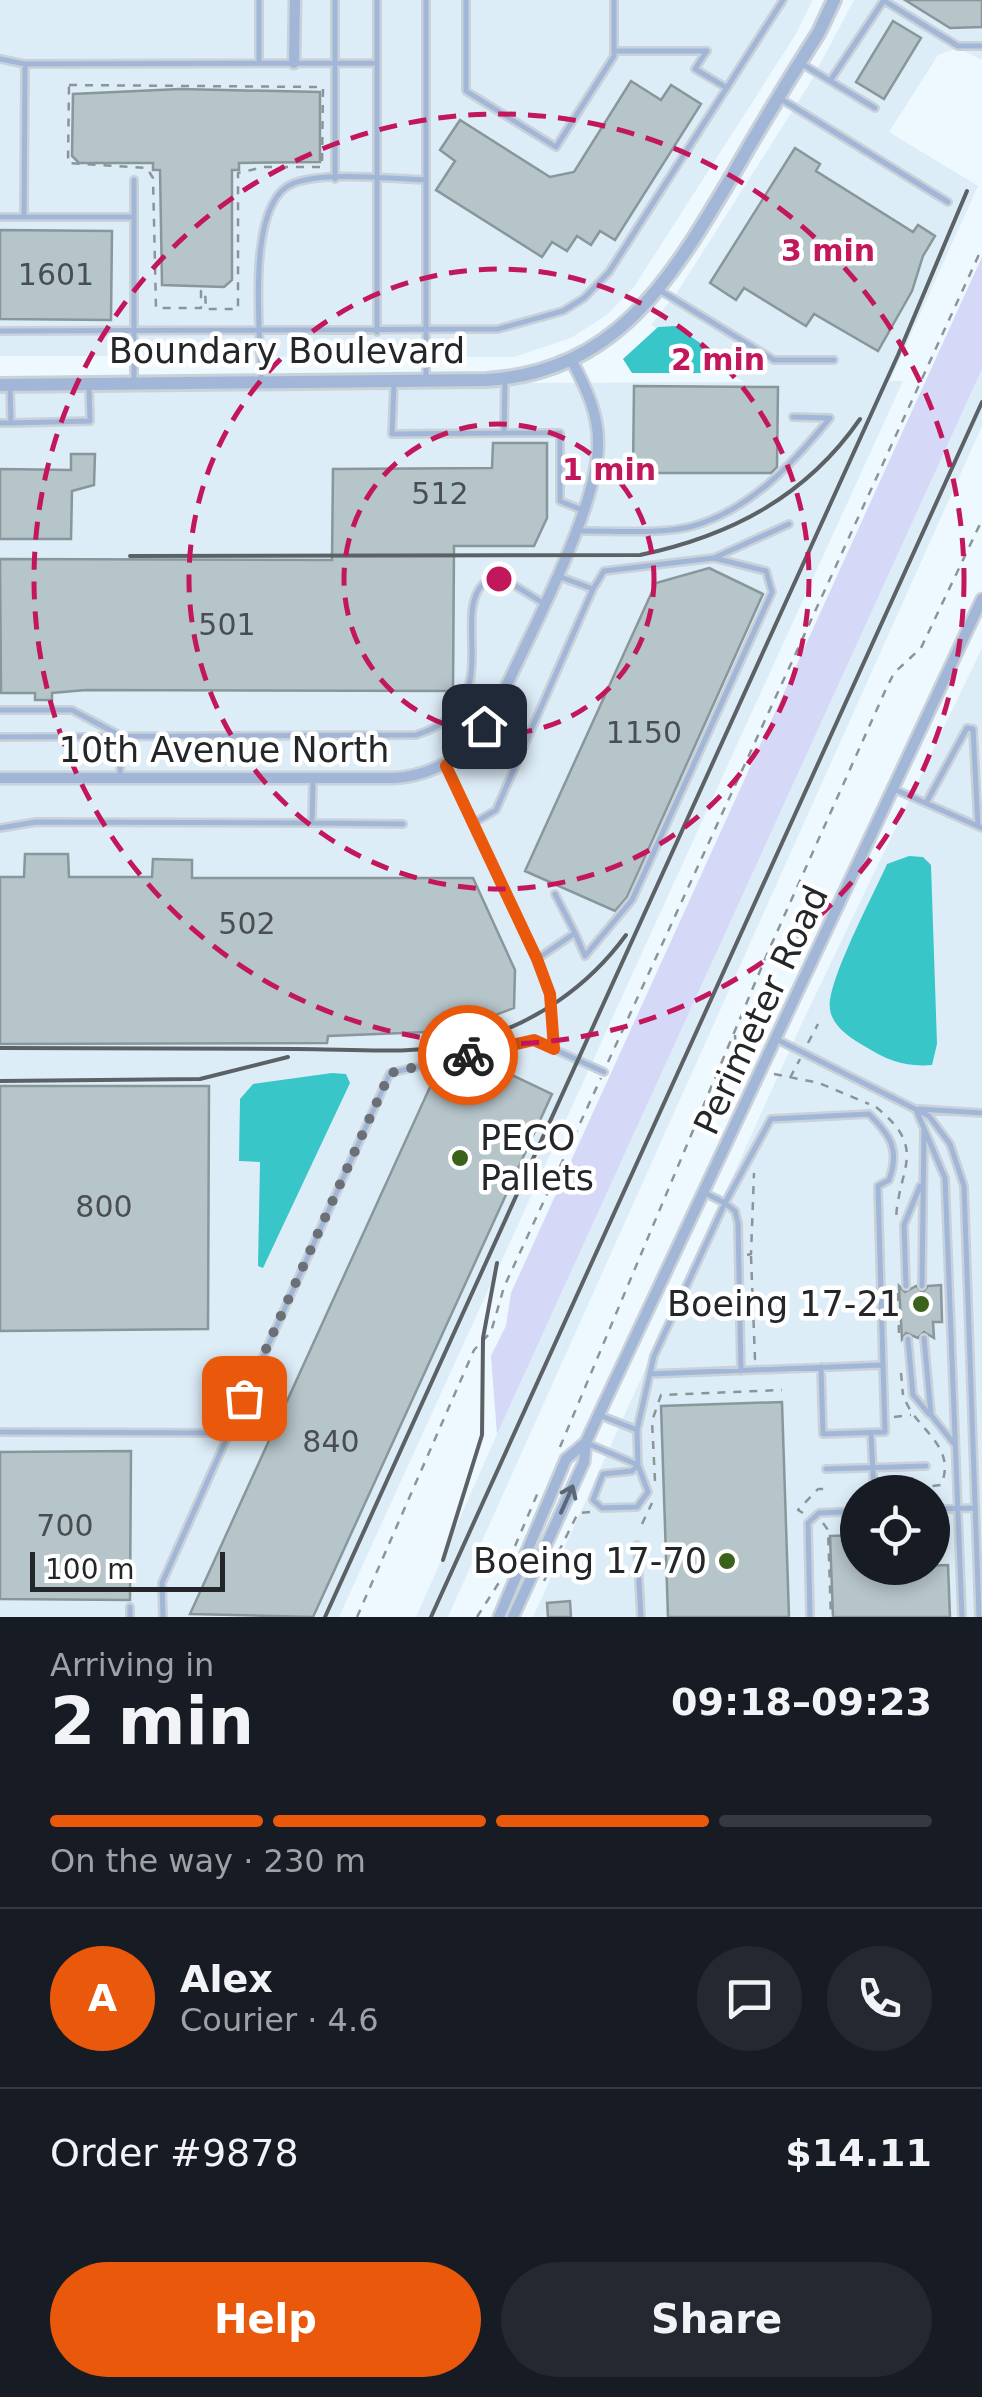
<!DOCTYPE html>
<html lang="en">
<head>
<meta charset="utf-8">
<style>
	:root { --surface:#171b24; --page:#242831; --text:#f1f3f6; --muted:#9ea1a6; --line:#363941; --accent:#ea580c }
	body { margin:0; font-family:"DejaVu Sans",sans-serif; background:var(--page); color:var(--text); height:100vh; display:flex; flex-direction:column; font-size:38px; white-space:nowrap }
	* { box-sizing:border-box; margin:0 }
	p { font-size:32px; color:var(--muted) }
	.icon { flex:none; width:55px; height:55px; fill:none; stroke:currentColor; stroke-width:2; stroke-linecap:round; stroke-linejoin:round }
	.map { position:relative; height:1617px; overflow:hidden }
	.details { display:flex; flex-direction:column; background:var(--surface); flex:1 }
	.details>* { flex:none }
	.controls { position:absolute; left:840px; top:1475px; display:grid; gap:20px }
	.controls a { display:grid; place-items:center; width:110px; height:110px; border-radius:50%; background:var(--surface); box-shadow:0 5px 15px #0003; font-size:50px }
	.scale { position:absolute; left:30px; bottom:25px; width:195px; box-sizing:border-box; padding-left:10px; border:5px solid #23272a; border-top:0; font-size:28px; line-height:35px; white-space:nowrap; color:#23272a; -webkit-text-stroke:8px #fff; paint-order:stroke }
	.pin { position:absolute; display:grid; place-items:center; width:85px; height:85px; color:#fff; margin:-42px; border-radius:20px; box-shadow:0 5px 15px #0006 }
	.courier { position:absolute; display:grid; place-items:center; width:100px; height:100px; margin:-50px; border:8px solid #ea580c; border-radius:50%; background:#fff; color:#222; box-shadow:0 2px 12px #0007 }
	.headline em { font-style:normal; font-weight:700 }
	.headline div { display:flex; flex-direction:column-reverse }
	.headline { display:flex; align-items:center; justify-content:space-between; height:170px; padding:0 50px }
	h1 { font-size:65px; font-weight:700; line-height:75px }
	.bar { display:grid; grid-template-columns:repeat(4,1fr); gap:15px 10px; align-content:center; height:120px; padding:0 50px }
	.bar i { height:12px; border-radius:8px; background:var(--line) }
	.bar .selected { background:var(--accent) }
	.bar p { grid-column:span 4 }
	.line { display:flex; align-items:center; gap:25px; padding:0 50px; border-top:2px solid var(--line) }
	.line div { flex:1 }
	.round { display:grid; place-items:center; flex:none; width:105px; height:105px; border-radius:52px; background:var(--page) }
	.primary-button { display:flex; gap:20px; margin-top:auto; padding:20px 50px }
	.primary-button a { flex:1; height:115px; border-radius:60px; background:var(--accent); color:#fff; font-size:40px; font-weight:700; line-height:115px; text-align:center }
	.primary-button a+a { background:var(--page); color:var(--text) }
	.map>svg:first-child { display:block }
	.built { fill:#ddedf8; fill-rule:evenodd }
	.green { fill:#d5d8f6 }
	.water { fill:#39c6c9 }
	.building { fill:#b6c5ca; stroke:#89979b; stroke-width:2.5 }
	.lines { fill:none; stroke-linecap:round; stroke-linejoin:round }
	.service-casing { stroke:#c9d2d9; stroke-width:10 }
	.minor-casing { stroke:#c9d2d9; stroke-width:15 }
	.tertiary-casing { stroke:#c9d2d9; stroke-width:18 }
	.path { stroke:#8d9499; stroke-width:2.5; stroke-dasharray:8 8; stroke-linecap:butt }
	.service { stroke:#a2b7d8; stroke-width:5 }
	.minor { stroke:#a2b7d8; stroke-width:10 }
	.tertiary { stroke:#a2b7d8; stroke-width:12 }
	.rail { stroke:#5b6165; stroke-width:4 }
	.oneway { stroke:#5c6878 }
	.done { stroke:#6a7075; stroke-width:10; stroke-dasharray:0 18 }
	.route { stroke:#ea580c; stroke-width:12 }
	.ring { fill:none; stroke:#c2185b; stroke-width:5; stroke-dasharray:18 12 }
	.poi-dot { fill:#3b621d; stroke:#fff; stroke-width:4 }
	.labels { text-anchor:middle; stroke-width:9; stroke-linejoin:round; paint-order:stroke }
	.number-label { font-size:30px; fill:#484e52 }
	.street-label { font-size:35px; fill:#23272a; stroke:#fff }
	.poi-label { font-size:35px; fill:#23272a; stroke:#fff; text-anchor:end }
	.centre { fill:#c2185b; stroke:#fff; stroke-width:5 }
	.ring-label { font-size:30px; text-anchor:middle; font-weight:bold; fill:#c2185b; stroke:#fff; stroke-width:9; stroke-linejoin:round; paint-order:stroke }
</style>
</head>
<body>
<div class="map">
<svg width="982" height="1617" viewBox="0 0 982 1617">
	<rect width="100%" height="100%" fill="#eef8ff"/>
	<path class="built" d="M0 0H813L796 34 634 287 608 314 571 338 514 357 0 356Z
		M854 0H982V60L958 48 938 55 889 132 978 186 890 381H903L339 1617H0V385L744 382 651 325 678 291 810 83Z
		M982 369V426L448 1617H416L581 1244Z
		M982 648V1617H533L802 1023ZM858 1492H932V1568H858Z"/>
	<path class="green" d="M982 257V369L497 1434 491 1356 506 1326 511 1293Z"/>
	<path class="water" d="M675 326 730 363 720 373H632L623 359 658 327Z
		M909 856 923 857 931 865 937 1044 932 1065C906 1067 888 1061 866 1047 852 1039 832 1027 830 1009 826 983 875 892 887 864Z
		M332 1073 346 1074 350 1083 263 1268 258 1266 260 1162 239 1161 240 1099 253 1084Z"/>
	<path class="building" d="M905 0H982V27L950 28Z
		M893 21 921 38 884 99 856 82Z
		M631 81 661 100 671 85 701 104 615 240 600 231 591 245 577 236 567 251 552 242 542 257 436 190 455 161 440 150 460 120 550 177 574 172Z
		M180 89 320 92V162L239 163V170H232V280L224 287 162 285 160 170H153V163H79L72 156 73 94Z
		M795 148 820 164 816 171 913 232 918 225 935 236 923 256 912 291 878 351 814 314 806 326 744 288 736 300 710 283Z
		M0 230 112 231 111 320 0 319Z
		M634 386 778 387 777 467 771 473H633Z
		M493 443H547V518L534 546H454L453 691 86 690 52 693V700H35V693H1L0 559 332 560 333 469 492 468Z
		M71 454H95L94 485 72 491 71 539H0V469L71 470Z
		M709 568 763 594 627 897 615 911 525 871 656 583Z
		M25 854H68L69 877H152L153 859 192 860V878H473L515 970 514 1008 453 1031 328 1036 327 1043 0 1044V877H24Z
		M493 1066 552 1094 313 1617 190 1614 435 1076Z
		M0 1086H209L208 1329 0 1331Z
		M941 1285 942 1322H933L934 1338 924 1332 918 1338 906 1333 902 1339 899 1286 905 1292 916 1286 923 1292 928 1286Z
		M782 1402 789 1617H668L661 1406Z
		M131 1451 130 1600 0 1599V1452Z
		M858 1535V1568L948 1565 950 1617H833L830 1536Z
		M570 1601 571 1617H548L547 1603Z"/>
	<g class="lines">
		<defs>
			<path id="service" d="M259 0V62
				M335 0V179
				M377 0V332
				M426 0V377
				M466 0V91L556 147 614 56V0
				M883 0 958 46H982
				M614 51H707
				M706 52 695 69 727 88
				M0 59 25 64 377 63
				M802 64 875 108
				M830 81 884 0
				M781 99 948 202
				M134 180V382
				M0 217H134
				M24 217 25 65
				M661 291 774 360H834
				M0 331 498 329 563 311 584 298 609 272 783 0
				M505 379 504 433H560V501L582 510
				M261 380C261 335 244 201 294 183 327 171 391 179 426 180
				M394 384 392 434 504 433
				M0 423H11L10 387
				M11 423 90 421 89 388
				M577 531C610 530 662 535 693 526 752 509 793 463 830 418L793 417
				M593 589 604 571 714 558 789 524
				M0 710H72L121 736 120 776
				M0 737 416 735C509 706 450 618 483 584L506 580 543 603
				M446 766 537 959 550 994 554 1049
				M313 778 312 823 403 824
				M894 789 982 828
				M926 803 967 728 973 729 978 826
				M472 824 496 810 593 589 558 576
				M0 828 36 822 312 823
				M575 933 585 956 632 900 772 592 766 571 714 558
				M537 959 575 933 555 894
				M778 1040 929 1116 950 1144 964 1186 979 1617
				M919 1109 982 1113
				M917 1112 945 1178 962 1617
				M705 1193 725 1203 771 1119 869 1114C891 1136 900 1150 889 1180L878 1186 883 1365
				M906 1286 904 1225 920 1186
				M922 1286 924 1129
				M924 1338 931 1415 955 1445
				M908 1339 913 1395 929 1414
				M650 1374 883 1365 885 1432 823 1434 821 1367
				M599 1415 637 1430 654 1356 725 1203 735 1211 738 1223 741 1371
				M0 1432 229 1433 162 1583 163 1617
				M229 1433 390 1073 534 1040 604 1072
				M871 1433 874 1492
				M589 1444 638 1465 648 1492 637 1507 602 1508 593 1500 603 1474 632 1471 638 1465 637 1431
				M826 1469 926 1466
				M932 1509 975 1508
				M637 1545 641 1617
				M130 1607V1617
				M810 1617 808 1523 819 1513 858 1511"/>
			<path id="minor" d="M294 63 295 0
				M0 778H395C446 774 475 746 499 702 527 639 600 506 598 441 598 412 585 386 572 361
				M499 1617 566 1459 585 1443
				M513 1617 584 1462 586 1442 982 599"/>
			<path id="tertiary" d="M0 385 486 380C617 372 671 279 732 176 760 127 789 79 819 32L834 0"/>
		</defs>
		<use href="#service" class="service-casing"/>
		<use href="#minor" class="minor-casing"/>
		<use href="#tertiary" class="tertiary-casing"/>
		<path class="path" d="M69 85 323 87 322 167H264L238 173V309H206L205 291H201V308H156L153 178 147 168 68 163Z
			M808 1043 818 1024
			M736 1057 753 1065
			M608 1062 982 248
			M774 1074 819 1083 869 1104
			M790 1078 800 1059
			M715 1079 736 1057 735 1035
			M876 1107C929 1150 898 1167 896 1220
			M747 1255 751 1254 754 1173
			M751 1256 755 1359H751
			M898 1293 899 1335
			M901 1373 903 1395
			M906 1402C919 1431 957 1447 941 1485L932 1486V1492
			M894 1417 911 1415
			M560 1447 768 952 886 689 894 673 921 648 982 520
			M655 1481 652 1421 661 1395 782 1390
			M803 1513 798 1510 818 1489H830
			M823 1523 828 1530 831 1617
			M642 1524 652 1503
			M515 1546 539 1490
			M544 1581 578 1513 591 1512
			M357 1617 474 1350 491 1332 504 1287 601 1078
			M477 1617 500 1581"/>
		<use href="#service" class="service"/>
		<use href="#minor" class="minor"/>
		<use href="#tertiary" class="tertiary"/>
		<path class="rail" d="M130 556 640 555C730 536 806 497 860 419
			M0 1048C99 1049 198 1049 297 1049 354 1049 416 1056 472 1041 534 1024 588 987 626 935
			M0 1081 200 1079 288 1057
			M443 1560 482 1435 483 1338 497 1263
			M325 1617 898 355 967 191
			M431 1617 982 402"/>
	</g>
	<defs><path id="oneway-shaft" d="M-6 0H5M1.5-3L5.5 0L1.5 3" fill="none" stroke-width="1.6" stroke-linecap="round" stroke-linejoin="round" transform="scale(2.5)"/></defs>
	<use class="oneway" href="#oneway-shaft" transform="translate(567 1499) rotate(-66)"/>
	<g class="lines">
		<path class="done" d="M244 1398 390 1073 468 1055"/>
		<path class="route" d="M468 1055 534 1040 554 1049 550 994 537 959 446 766 484 726"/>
	</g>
	<g class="ring">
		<circle cx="499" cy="579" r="155"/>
		<circle cx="499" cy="579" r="310"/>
		<circle cx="499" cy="579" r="465"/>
	</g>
	<g class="poi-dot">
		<circle cx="460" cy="1158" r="10"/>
		<circle cx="921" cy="1304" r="10"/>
		<circle cx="727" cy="1561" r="10"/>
	</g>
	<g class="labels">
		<g class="number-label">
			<text x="56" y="285">1601</text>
			<text x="440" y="504">512</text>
			<text x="227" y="635">501</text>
			<text x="644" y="743">1150</text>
			<text x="247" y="934">502</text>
			<text x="104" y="1217">800</text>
			<text x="331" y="1452">840</text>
			<text x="65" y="1536">700</text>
		</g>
		<g class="street-label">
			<text x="287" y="363">Boundary Boulevard</text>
			<text x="224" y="762">10th Avenue North</text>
			<text transform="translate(761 1010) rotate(-65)" y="12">Perimeter Road</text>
		</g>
		<g class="poi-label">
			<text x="480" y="1150" text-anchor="start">PECO<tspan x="480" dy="40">Pallets</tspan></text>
			<text x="901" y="1316">Boeing 17-21</text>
			<text x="707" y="1573">Boeing 17-70</text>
		</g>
	</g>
	<circle cx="499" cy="579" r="15" class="centre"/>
	<g class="ring-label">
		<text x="828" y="261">3 min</text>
		<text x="718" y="370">2 min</text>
		<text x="609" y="480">1 min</text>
	</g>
</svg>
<div class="controls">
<a><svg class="icon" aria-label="locate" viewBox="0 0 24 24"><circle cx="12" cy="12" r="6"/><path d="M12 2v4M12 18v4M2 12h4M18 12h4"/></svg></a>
</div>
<div class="scale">100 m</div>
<div class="pin" style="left:244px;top:1398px;background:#ea580c"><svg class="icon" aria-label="bag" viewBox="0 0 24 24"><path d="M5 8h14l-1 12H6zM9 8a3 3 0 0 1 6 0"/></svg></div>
<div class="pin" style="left:484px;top:726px;background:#1f2937"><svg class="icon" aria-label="home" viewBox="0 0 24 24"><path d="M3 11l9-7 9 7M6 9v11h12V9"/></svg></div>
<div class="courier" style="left:468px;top:1055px"><svg class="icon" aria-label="bike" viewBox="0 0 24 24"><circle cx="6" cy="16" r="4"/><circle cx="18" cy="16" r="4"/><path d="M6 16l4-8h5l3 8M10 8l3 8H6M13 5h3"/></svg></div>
</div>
<section class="details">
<div class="headline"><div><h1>2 min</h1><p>Arriving in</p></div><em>09:18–09:23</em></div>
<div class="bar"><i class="selected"></i><i class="selected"></i><i class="selected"></i><i></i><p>On the way · 230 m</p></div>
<div class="line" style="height:180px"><b class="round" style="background:var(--accent);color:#fff">A</b><div><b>Alex</b><p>Courier · 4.6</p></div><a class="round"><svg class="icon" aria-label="chat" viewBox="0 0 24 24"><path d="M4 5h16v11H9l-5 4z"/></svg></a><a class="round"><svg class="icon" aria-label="phone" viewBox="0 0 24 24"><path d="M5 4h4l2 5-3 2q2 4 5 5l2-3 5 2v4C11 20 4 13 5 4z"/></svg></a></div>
<div class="line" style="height:130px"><div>Order #9878</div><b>$14.11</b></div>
<div class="primary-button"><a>Help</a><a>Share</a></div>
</section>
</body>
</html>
